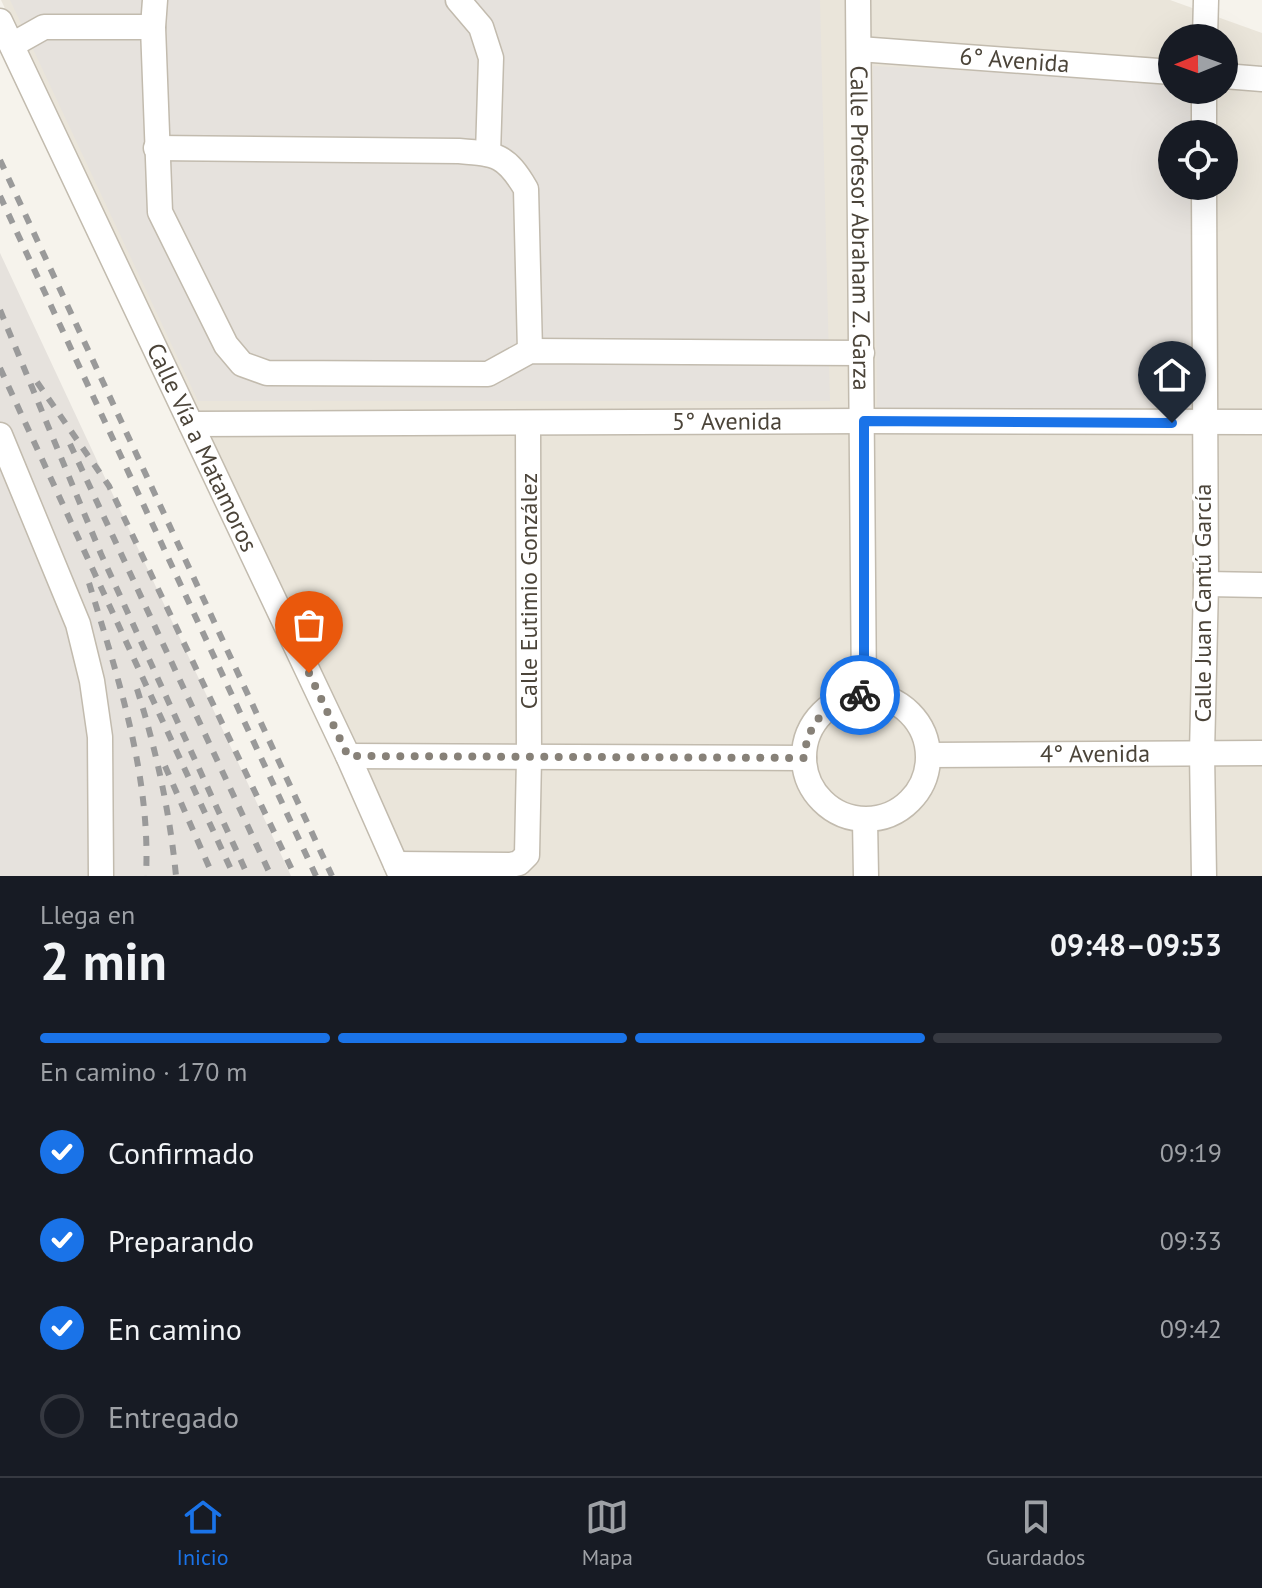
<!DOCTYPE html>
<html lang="es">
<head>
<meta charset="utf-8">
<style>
	:root { --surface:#171b24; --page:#242831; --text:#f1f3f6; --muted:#9ea1a6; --line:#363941; --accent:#1a73e8 }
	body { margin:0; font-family:"PT Sans",sans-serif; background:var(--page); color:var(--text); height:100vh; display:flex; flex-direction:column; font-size:30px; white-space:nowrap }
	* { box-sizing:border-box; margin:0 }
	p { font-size:26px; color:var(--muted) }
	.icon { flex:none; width:44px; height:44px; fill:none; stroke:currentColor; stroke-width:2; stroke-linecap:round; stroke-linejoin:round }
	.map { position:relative; height:876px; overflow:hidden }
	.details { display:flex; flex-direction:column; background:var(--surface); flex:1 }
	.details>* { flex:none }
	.needle { width:52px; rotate:269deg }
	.tools { position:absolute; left:1158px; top:24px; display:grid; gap:16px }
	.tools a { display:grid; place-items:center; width:80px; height:80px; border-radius:50%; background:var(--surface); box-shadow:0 8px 32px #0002; font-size:40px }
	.pin { position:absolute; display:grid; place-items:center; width:68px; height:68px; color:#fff; margin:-82px -34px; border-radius:50% 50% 50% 0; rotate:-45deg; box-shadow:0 0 8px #0007 }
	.pin .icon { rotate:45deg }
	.courier { position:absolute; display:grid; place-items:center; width:80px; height:80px; margin:-40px; border:6px solid #1a73e8; border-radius:50%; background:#fff; color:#222; box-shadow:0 2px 10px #0007 }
	.overview em { font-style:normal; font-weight:700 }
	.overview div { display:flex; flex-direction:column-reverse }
	.overview { display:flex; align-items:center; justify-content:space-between; height:136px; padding:0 40px }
	h1 { font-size:52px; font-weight:700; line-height:60px }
	.bar { display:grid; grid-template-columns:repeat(4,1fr); gap:12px 8px; align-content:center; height:96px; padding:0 40px }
	.bar i { height:10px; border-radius:6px; background:var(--line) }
	.bar .selected { background:var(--accent) }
	.bar p { grid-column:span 4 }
	ol { padding:0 40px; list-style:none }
	li { display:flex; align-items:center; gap:24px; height:88px }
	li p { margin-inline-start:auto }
	li .icon { padding:8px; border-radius:50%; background:var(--accent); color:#fff; stroke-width:4 }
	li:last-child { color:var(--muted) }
	li i { width:44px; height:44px; border:4px solid var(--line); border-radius:50% }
	.dock { display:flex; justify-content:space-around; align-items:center; height:112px; border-top:2px solid var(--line); background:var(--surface); font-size:22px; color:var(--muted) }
	.dock a { display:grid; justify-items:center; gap:4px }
	.dock .selected { color:var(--accent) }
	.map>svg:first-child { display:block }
	.residential { fill:#eae5da; fill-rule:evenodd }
	.industrial { fill:#e6e2dd }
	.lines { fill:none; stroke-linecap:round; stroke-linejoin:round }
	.minor-casing { stroke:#c2bbae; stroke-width:27 }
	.minor { stroke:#fff; stroke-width:24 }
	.rail { stroke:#9a9a9a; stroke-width:6; stroke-dasharray:10 10; stroke-linecap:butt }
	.done { stroke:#878178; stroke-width:8; stroke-dasharray:0 14.4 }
	.route { stroke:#1a73e8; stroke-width:10 }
	.labels { text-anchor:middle; stroke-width:6; stroke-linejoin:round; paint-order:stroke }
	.street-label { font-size:24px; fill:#4b4439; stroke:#fff }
</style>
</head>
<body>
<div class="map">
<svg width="1262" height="876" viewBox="0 0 1262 876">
	<rect width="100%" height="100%" fill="#f6f3ec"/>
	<path class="residential" d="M1 0H1170L1262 33V876H413ZM1172 38H1224V90H1172ZM1172 134H1224V186H1172Z"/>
	<path class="industrial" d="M10 0H820L830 401H198Z
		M873 66 1172 81V90H1190V134H1172V186H1190L1191 408H877Z
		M0 253 291 876H0Z"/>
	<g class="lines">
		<defs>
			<g id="minor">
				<path d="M155 0 153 27 160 212 226 345 242 364 267 373 488 374 530 351 862 353"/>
				<path d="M458 0 481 27 491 58 488 154"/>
				<path id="s1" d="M858 0 864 695"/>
				<path id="s2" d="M0 21 348 756 401 876"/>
				<path d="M1205 38 1206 0"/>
				<path d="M12 45 44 27H153"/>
				<path id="s3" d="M859 49 1172 72"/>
				<path d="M1224 76 1262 79"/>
				<path d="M1204 134V90"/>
				<path d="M156 148 459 151C497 154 506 155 526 189L530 351"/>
				<path d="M1204 186 1206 584 1202 753 1204 876"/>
				<path id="s4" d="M191 424 864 421 1262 422"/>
				<path d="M0 435 78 624 92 681 100 737 101 876"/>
				<path d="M1206 584 1262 585"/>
				<circle cx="866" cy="757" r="62"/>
				<path id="s5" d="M929 755 1262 753"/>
				<path d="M348 756 804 758"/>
				<path d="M865 820 866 876"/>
				<path d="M396 864 511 865 519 863 527 855 529 758 528 424"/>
			</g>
		</defs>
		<use href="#minor" class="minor-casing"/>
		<use href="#minor" class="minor"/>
		<path class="rail" d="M0 160 332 876
			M0 196 316 876
			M0 310 101 554 248 876
			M0 368 234 876
			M37 382 109 486 295 876
			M70 444 271 876
			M89 583C118 677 151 777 146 876
			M137 689C156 749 170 813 176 876
			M165 766 213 876"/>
	</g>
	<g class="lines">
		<path class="done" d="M309 673 348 756 804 758C807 724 826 702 860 695"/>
		<path class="route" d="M860 695H864V421L1172 423"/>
	</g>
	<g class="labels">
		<g class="street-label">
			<text dy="8" stroke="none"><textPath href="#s3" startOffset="156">6° Avenida</textPath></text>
			<text dy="8" stroke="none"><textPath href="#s1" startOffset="228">Calle Profesor Abraham Z. Garza</textPath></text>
			<text dy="8" stroke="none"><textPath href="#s4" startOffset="536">5° Avenida</textPath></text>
			<text dy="8" stroke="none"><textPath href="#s2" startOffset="472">Calle Vía a Matamoros</textPath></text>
			<text transform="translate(529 591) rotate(-90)" y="8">Calle Eutimio González</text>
			<text transform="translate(1203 603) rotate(-90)" y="8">Calle Juan Cantú García</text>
			<text dy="8" stroke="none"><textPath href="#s5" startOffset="166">4° Avenida</textPath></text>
		</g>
	</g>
</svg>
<div class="tools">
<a><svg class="needle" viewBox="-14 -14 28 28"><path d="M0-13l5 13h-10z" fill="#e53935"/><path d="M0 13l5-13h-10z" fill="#9ea1a6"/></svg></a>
<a><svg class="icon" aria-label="locate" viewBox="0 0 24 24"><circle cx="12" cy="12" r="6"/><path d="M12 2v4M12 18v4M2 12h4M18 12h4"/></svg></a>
</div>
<div class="pin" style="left:309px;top:673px;background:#ea580c"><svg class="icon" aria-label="bag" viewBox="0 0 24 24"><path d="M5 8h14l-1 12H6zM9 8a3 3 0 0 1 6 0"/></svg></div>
<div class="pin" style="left:1172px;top:423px;background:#1f2937"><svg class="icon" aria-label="home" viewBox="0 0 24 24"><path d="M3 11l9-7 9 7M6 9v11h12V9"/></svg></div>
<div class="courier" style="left:860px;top:695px"><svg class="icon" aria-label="bike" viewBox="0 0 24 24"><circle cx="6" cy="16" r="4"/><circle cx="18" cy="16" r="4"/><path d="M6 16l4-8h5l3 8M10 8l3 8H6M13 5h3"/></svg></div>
</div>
<section class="details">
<div class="overview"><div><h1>2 min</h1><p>Llega en</p></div><em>09:48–09:53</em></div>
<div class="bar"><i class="selected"></i><i class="selected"></i><i class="selected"></i><i></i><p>En camino · 170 m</p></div>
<ol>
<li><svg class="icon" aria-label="check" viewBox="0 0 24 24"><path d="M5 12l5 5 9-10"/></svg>Confirmado<p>09:19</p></li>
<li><svg class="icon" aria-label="check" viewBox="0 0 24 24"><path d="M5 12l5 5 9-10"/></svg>Preparando<p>09:33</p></li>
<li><svg class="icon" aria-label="check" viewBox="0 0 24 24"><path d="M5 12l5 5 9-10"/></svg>En camino<p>09:42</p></li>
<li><i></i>Entregado</li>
</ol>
</section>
<nav class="dock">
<a class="selected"><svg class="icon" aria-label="home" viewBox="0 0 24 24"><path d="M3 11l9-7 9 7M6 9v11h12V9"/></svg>Inicio</a>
<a><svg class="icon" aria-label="map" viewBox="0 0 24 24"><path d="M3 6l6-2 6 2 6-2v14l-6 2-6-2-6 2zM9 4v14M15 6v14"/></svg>Mapa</a>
<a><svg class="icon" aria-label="saved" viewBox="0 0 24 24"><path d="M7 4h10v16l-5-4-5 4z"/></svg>Guardados</a>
</nav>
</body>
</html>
